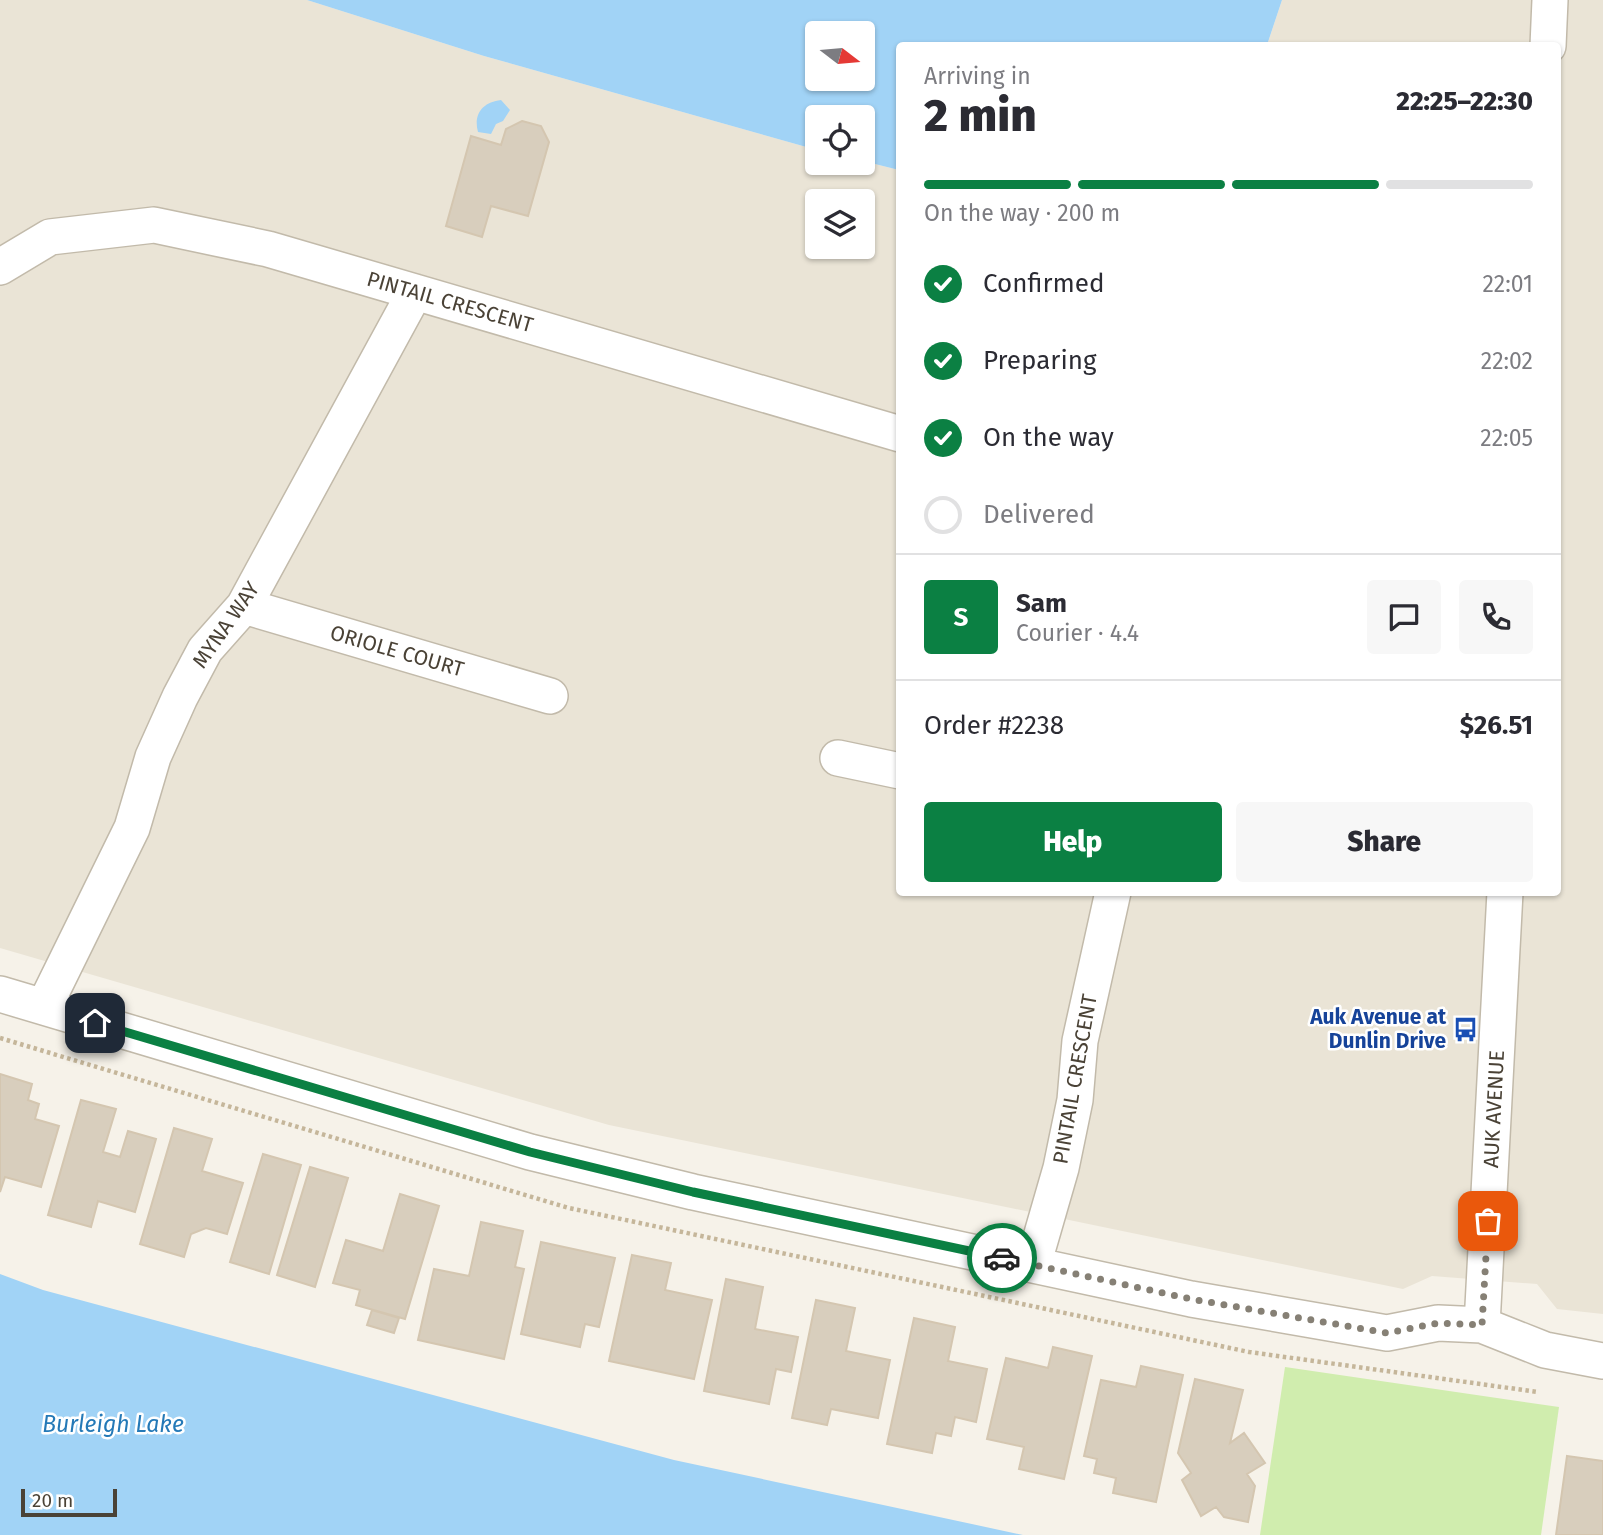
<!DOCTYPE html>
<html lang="en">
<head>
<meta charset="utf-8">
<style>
	:root { --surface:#fff; --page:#f7f7f7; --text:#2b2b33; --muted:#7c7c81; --line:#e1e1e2; --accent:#0b8043 }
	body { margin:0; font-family:"Fira Sans",sans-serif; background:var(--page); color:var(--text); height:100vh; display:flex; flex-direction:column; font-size:26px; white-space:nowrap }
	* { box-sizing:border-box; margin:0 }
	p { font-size:23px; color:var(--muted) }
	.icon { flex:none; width:38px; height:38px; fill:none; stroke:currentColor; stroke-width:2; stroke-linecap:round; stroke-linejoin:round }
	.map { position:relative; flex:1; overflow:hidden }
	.details { position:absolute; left:896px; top:42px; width:665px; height:854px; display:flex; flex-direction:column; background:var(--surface); border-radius:7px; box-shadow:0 2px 5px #0004 }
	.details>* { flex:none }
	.needle { width:46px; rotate:106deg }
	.controls { position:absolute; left:805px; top:21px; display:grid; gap:14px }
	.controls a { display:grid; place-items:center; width:70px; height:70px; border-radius:7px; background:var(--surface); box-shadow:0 2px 5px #0004; font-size:35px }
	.scale { position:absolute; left:21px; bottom:18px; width:96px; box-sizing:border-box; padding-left:7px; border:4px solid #4a4236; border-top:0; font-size:19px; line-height:24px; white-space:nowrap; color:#4a4236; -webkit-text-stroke:5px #fff; paint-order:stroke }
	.pin { position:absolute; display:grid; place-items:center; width:60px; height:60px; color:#fff; margin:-30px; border-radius:14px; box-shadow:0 4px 10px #0006 }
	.courier { position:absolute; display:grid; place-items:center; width:70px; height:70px; margin:-35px; border:5px solid #0b8043; border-radius:50%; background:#fff; color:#222; box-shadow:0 2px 9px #0007 }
	.summary em { font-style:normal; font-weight:800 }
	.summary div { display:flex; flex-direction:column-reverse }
	.summary { display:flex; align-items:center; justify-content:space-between; height:119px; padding:0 28px }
	h1 { font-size:46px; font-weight:800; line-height:52px }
	.bar { display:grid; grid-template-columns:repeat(4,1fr); gap:10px 7px; align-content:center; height:84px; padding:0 28px }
	.bar i { height:9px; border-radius:5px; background:var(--line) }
	.bar .active { background:var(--accent) }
	.bar p { grid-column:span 4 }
	.line { display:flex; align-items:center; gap:18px; padding:0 28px; border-top:2px solid var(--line) }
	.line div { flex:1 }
	.round { display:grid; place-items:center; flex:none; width:74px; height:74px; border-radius:7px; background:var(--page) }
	ol { padding:0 28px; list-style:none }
	li { display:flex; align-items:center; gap:21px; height:77px }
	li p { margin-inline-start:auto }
	li .icon { padding:7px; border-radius:50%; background:var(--accent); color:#fff; stroke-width:4 }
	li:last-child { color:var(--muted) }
	li i { width:38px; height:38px; border:4px solid var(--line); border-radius:50% }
	.button { display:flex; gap:14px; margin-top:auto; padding:14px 28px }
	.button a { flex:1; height:80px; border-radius:7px; background:var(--accent); color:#fff; font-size:28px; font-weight:800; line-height:80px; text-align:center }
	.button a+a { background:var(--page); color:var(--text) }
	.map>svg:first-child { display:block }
	.residential { fill:#eae4d6; fill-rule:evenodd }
	.green { fill:#d0edae }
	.water { fill:#a1d3f6; fill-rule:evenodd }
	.building { fill:#d8cebd; stroke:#d4c6b0; stroke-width:2 }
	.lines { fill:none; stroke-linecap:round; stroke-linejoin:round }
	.minor-casing { stroke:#c2baaa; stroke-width:38 }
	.path { stroke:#c5b69a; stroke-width:4.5; stroke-dasharray:3.5 3.5; stroke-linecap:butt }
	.minor { stroke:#fff; stroke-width:35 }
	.done { stroke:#868075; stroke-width:7; stroke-dasharray:0 12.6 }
	.route { stroke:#0b8043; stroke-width:9 }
	.labels { text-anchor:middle; stroke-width:5; stroke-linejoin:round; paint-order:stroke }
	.street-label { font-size:21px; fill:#4a4236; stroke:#fff }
	.transit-label { font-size:21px; font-weight:bold; fill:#164399; stroke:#fff; text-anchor:end }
	.water-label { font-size:23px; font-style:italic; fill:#2479b7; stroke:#fff }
</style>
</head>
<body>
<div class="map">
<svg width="1603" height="1535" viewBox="0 0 1603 1535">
	<rect width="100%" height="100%" fill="#f6f2e9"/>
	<path class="residential" d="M0 0H307L484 56 817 150V163L863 161 899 170 900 892H1558V46L1267 45 1282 0H1603V1314L1557 1309 1537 1284 1432 1276 1403 1289 609 1125 0 948ZM817 201H863V247H817Z"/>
	<path class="green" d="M1285 1367 1559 1407 1541 1535H1260Z"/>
	<path class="water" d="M307 0H1282L1267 45 900 46 899 170 863 161V117H817V150L484 56ZM817 33H863V79H817Z
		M501 100 510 110 503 121 496 124 491 134 478 132C473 114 483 102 501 100Z
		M0 1274 43 1290 674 1460 1023 1535H0Z"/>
	<path class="building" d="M522 121 541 126 549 142 528 216 491 206 482 237 446 226 471 136 501 145 506 129Z
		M0 1074 32 1084 28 1100 39 1104 35 1119 59 1126 41 1187 5 1177 0 1192Z
		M81 1100 116 1109 103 1152 120 1157 128 1131 156 1139 135 1212 98 1201 91 1227 48 1215Z
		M174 1128 212 1139 202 1171 243 1183 227 1234 206 1228 191 1234 184 1257 140 1244Z
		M263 1154 301 1165 269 1274 230 1262Z
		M310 1167 348 1178 315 1287 277 1275Z
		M400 1194 439 1206 405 1319 356 1305 360 1290 333 1283 346 1240 383 1251Z
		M481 1222 523 1231 515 1267 524 1269 504 1359 418 1340 434 1269 469 1276Z
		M541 1242 615 1258 599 1327 585 1324 580 1347 521 1334Z
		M632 1255 671 1263 665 1290 712 1300 694 1379 609 1361Z
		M726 1279 763 1287 755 1329 798 1337 791 1372 776 1369 769 1404 704 1391Z
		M816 1300 855 1308 846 1351 890 1360 878 1418 831 1409 827 1425 792 1418Z
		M372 1310 399 1318 394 1333 367 1325Z
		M914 1318 955 1327 948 1361 987 1369 976 1422 955 1417 951 1436 936 1433 932 1453 887 1444Z
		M1053 1347 1092 1356 1064 1479 1019 1469 1024 1447 987 1439 1006 1358 1048 1368Z
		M1141 1366 1183 1375 1156 1502 1113 1493 1116 1478 1094 1473 1097 1459 1084 1456 1101 1380 1136 1387Z
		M1195 1379 1243 1390 1230 1443 1244 1433 1265 1463 1247 1474 1255 1486 1248 1522 1224 1517 1216 1507 1201 1516 1182 1480 1191 1473 1178 1453Z
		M1567 1456 1603 1461V1535H1556Z"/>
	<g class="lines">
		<defs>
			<path id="minor" d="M1548 46 1550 0
				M0 267 50 237 154 225 268 249 900 434
				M244 606 550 696
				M838 758 900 771
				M0 994 530 1152 693 1192 1191 1299 1387 1333 1438 1323 1482 1325 1545 1350 1603 1361
				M44 1007 132 828 153 757 180 697 205 650 244 606 415 292
				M1033 1265 1061 1168 1075 1100 1080 1041 1113 892
				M1482 1325 1505 892"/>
		</defs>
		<use href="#minor" class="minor-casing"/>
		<path class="path" d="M0 1038 569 1208 1249 1352 1538 1392"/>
		<use href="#minor" class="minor"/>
	</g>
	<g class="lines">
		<path class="done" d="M1002 1258 1191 1299 1387 1333 1438 1323 1482 1325 1488 1221"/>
		<path class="route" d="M95 1023 530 1152 693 1192 1002 1258"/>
	</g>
	<defs>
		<symbol id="bus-bare" viewBox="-9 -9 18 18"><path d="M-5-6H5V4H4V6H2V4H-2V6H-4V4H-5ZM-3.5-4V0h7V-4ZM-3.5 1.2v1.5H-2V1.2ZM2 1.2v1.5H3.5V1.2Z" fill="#1a4fb4" stroke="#fff" stroke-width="2.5" paint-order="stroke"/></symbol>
	</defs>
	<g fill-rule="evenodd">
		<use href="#bus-bare" x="1448" y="1012" width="35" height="35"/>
	</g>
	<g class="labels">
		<g class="street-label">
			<text transform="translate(450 302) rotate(16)" y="7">PINTAIL CRESCENT</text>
			<text transform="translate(226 625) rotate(-55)" y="7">MYNA WAY</text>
			<text transform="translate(397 651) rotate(16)" y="7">ORIOLE COURT</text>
			<text transform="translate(1075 1079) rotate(-80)" y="7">PINTAIL CRESCENT</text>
			<text transform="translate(1494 1109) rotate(-87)" y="7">AUK AVENUE</text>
		</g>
		<g class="transit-label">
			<text x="1446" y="1024">Auk Avenue at<tspan x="1446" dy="24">Dunlin Drive</tspan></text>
		</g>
		<g class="water-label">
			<text x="113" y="1432">Burleigh Lake</text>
		</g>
	</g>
</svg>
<div class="controls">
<a><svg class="needle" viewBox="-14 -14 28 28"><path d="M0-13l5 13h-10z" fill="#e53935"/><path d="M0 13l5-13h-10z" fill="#7c7c81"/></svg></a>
<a><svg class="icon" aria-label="locate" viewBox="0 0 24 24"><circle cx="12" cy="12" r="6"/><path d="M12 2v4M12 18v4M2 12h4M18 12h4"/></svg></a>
<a><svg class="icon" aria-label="layers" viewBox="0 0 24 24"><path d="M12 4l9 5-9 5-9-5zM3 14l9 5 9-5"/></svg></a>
</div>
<div class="scale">20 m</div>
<div class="pin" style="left:1488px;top:1221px;background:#ea580c"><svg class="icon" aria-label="bag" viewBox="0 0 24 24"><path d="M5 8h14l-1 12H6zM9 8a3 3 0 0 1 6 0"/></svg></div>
<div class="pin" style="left:95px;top:1023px;background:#1f2937"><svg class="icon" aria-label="home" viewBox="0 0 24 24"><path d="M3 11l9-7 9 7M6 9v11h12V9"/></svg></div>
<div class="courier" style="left:1002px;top:1258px"><svg class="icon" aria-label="car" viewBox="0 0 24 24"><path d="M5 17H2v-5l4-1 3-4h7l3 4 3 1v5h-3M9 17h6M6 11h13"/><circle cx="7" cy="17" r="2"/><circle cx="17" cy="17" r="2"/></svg></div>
<section class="details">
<div class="summary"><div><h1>2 min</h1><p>Arriving in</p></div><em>22:25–22:30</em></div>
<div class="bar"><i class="active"></i><i class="active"></i><i class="active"></i><i></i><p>On the way · 200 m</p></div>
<ol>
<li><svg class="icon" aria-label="check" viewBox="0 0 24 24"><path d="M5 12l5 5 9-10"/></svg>Confirmed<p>22:01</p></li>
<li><svg class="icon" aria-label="check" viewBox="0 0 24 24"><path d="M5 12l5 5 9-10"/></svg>Preparing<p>22:02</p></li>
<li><svg class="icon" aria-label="check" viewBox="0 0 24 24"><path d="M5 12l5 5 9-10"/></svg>On the way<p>22:05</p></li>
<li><i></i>Delivered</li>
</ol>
<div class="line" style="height:126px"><b class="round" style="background:var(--accent);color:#fff">S</b><div><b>Sam</b><p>Courier · 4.4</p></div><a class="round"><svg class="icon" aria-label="chat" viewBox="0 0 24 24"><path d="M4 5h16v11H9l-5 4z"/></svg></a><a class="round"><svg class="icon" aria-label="phone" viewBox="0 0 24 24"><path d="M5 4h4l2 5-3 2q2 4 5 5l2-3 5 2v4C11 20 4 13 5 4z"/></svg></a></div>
<div class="line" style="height:91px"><div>Order #2238</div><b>$26.51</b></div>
<div class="button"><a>Help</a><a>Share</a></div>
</section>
</div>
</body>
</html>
